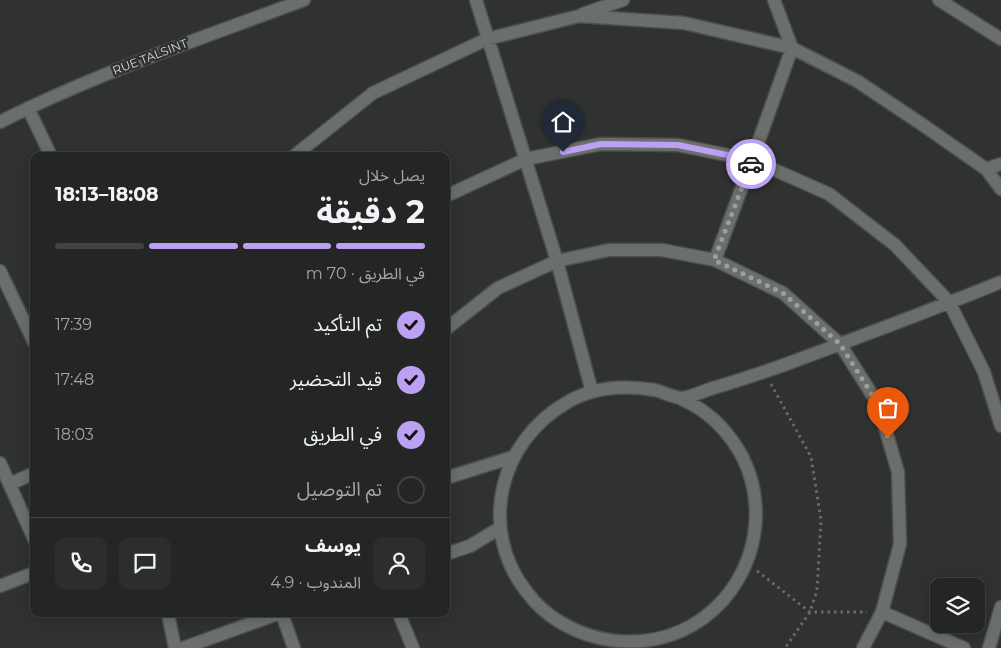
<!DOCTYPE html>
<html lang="ar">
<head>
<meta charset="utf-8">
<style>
	:root { --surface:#232624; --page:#2b2e2c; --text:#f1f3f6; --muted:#a3a5a6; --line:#404341; --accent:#bca0f2 }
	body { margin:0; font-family:Montserrat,"Noto Sans Arabic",sans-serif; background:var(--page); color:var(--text); direction:rtl; height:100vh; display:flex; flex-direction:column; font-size:19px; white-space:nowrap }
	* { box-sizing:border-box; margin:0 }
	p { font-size:16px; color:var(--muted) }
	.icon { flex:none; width:28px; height:28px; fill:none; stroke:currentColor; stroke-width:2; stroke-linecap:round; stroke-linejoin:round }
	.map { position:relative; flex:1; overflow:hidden; direction:ltr }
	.panel { position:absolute; left:30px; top:152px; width:420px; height:465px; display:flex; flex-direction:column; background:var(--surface); border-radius:10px; box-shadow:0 2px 12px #0003,0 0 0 1px var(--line); direction:rtl }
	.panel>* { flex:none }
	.tools { position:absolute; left:930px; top:578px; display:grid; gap:10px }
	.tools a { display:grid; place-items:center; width:55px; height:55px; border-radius:10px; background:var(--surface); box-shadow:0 2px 12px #0003,0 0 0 1px var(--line); font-size:25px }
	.pin { position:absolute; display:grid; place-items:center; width:42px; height:42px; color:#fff; margin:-51px -21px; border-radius:50% 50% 50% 0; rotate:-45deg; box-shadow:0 0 5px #0007 }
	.pin .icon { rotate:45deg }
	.courier { position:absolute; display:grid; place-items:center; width:50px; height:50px; margin:-25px; border:4px solid #bca0f2; border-radius:50%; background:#fff; color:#222; box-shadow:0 1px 6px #0007 }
	.summary em { font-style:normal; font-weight:700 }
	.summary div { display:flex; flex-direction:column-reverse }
	.summary { display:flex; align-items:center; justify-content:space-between; height:85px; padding:0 25px }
	h1 { font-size:32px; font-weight:700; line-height:38px }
	.bar { display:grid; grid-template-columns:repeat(4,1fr); gap:8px 5px; align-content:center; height:60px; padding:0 25px }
	.bar i { height:6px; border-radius:4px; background:var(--line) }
	.bar .selected { background:var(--accent) }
	.bar p { grid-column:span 4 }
	.line { display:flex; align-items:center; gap:12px; padding:0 25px; border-top:1px solid var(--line) }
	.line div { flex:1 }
	.round { display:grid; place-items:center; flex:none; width:52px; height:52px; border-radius:10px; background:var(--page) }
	ol { padding:0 25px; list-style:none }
	li { display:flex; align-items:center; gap:15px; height:55px }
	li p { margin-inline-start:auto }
	li .icon { padding:5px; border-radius:50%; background:var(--accent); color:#111; stroke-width:4 }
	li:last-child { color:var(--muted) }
	li i { width:28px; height:28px; border:2px solid var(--line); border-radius:50% }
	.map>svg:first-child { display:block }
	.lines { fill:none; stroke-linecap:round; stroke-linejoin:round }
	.minor-casing { stroke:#4d4f4d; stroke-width:15 }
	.path { stroke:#686b69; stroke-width:3; stroke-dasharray:2.5 4; stroke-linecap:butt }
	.minor { stroke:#6b6f6c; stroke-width:12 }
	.done { stroke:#9c9f9d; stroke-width:5; stroke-dasharray:0 9 }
	.route { stroke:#bca0f2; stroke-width:6 }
	.labels { text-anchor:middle; stroke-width:5; stroke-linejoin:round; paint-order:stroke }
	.street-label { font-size:12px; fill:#d7d9d7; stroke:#2f3230 }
</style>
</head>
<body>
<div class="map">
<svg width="1001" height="648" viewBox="0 0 1001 648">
	<rect width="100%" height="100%" fill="#2f3230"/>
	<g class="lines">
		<defs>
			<path id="minor" d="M476 0 557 261 592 392
				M939 0 1001 39
				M583 14 623 0
				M28 108 51 156
				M0 122C97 73 202 38 304 0
				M294 156 373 93 487 39 579 16 684 23 792 48 857 81 920 123 986 169 1001 189
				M986 169 1001 164
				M446 196 526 159 601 144 678 145 752 160 829 194 895 245 949 302 984 372 1001 426
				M715 260 752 160 792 48 774 0
				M0 271 34 342
				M446 329 498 288 557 261 609 250H662L715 260 783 293 840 344 878 404 898 472 900 544 882 612 863 648
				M680 398C687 402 694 405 700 409 718 421 732 438 742 456 775 521 747 601 681 631 642 648 596 644 560 622 546 614 535 603 526 591 478 529 499 442 566 403 592 387 625 385 655 390 663 392 674 398 682 398 691 397 701 392 710 389 737 381 765 372 792 362 862 336 932 310 1001 282
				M0 463 34 539
				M446 478 513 457
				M10 484 34 473
				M446 554 470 546 500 528
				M0 586 34 573
				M882 612 964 648
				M168 614 175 648
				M282 614 294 648
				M399 614 413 648
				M183 648 277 614
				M989 648 1001 607"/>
		</defs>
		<use href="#minor" class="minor-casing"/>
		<path class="path" d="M771 384 811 457 821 520 817 590 810 612 785 648
			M757 571 810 612H867"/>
		<use href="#minor" class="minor"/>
	</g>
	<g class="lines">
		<path class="done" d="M751 164 714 260 783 293 840 344 878 404 888 438"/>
		<path class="route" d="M563 152 601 144 678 145 752 160 751 164"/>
	</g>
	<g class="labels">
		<g class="street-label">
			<text transform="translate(150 57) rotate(-21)" y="4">RUE TALSINT</text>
		</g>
	</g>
</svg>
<div class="tools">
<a><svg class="icon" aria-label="layers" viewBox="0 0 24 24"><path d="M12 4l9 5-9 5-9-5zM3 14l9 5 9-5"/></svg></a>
</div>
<div class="pin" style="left:888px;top:438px;background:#ea580c"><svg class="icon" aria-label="bag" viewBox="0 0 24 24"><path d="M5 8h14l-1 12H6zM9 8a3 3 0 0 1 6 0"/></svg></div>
<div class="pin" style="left:563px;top:152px;background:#1f2937"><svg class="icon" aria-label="home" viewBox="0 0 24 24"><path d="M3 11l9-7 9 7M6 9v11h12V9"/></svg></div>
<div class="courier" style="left:751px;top:164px"><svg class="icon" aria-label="car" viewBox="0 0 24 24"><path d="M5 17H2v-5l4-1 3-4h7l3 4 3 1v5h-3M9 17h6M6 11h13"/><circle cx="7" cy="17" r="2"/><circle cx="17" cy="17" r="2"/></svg></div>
<section class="panel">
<div class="summary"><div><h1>2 دقيقة</h1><p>يصل خلال</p></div><em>18:08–18:13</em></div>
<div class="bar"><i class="selected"></i><i class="selected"></i><i class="selected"></i><i></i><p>في الطريق · 70 m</p></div>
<ol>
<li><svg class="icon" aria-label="check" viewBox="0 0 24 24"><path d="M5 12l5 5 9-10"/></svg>تم التأكيد<p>17:39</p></li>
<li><svg class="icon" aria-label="check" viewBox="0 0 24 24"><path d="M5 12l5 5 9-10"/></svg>قيد التحضير<p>17:48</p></li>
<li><svg class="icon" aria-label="check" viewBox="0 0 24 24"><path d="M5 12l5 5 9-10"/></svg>في الطريق<p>18:03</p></li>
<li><i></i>تم التوصيل</li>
</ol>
<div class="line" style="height:90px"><a class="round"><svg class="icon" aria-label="person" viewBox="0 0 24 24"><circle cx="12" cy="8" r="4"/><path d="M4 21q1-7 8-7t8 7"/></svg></a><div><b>يوسف</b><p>المندوب · 4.9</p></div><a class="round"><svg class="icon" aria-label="chat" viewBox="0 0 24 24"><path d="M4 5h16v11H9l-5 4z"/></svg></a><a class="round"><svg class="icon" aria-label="phone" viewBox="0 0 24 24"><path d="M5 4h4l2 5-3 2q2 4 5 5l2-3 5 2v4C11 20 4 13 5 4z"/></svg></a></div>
</section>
</div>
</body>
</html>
